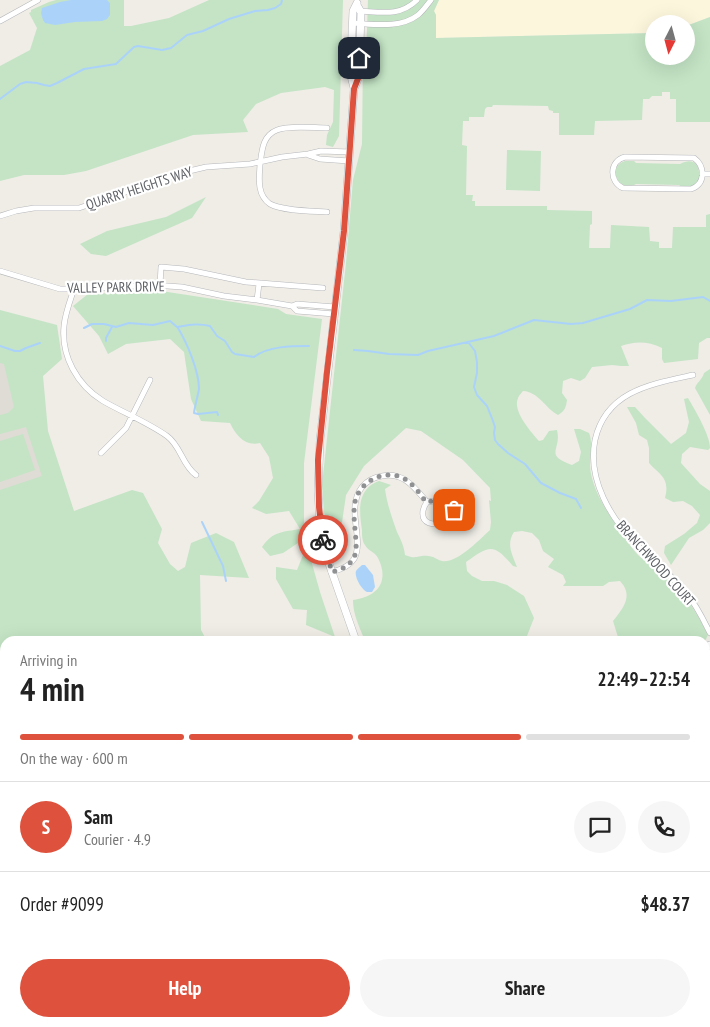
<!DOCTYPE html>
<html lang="en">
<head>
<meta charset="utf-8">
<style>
	:root { --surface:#fff; --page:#f6f6f6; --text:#222; --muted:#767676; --line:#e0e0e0; --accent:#de513c }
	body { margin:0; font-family:"PT Sans Narrow",sans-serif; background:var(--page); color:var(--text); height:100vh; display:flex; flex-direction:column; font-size:19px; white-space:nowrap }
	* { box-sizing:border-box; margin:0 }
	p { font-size:16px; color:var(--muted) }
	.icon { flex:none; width:28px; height:28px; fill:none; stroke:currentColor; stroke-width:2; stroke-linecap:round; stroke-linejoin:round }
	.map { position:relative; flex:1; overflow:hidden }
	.sheet { position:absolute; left:0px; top:636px; width:710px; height:391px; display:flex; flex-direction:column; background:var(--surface); border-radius:15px 15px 0 0; box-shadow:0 5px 20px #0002 }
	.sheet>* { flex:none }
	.needle { width:32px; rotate:186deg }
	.controls { position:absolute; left:645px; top:15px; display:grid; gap:10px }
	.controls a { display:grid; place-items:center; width:50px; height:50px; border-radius:50%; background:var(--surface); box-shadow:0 5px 20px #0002; font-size:25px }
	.pin { position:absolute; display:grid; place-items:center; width:42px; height:42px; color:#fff; margin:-21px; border-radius:10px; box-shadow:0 2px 8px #0006 }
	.courier { position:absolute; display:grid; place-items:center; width:50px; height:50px; margin:-25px; border:4px solid #de513c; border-radius:50%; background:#fff; color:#222; box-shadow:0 1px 6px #0007 }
	.headline em { font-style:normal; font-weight:700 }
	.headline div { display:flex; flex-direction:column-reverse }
	.headline { display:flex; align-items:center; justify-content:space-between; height:85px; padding:0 20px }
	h1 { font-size:32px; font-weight:700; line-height:38px }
	.bar { display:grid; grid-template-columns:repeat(4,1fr); gap:8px 5px; align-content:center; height:60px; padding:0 20px }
	.bar i { height:6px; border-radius:4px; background:var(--line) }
	.bar .on { background:var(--accent) }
	.bar p { grid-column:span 4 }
	.line { display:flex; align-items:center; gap:12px; padding:0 20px; border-top:1px solid var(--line) }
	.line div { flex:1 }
	.round { display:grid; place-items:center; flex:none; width:52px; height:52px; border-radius:26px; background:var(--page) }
	.primary-button { display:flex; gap:10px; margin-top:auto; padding:10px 20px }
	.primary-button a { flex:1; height:58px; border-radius:30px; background:var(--accent); color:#fff; font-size:20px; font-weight:700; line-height:58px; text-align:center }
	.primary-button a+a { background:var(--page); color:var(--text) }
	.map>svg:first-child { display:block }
	.commercial { fill:#fcf6dd }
	.education { fill:#dedcd4 }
	.green { fill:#c4e4c5 }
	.water { fill:#abd3fa }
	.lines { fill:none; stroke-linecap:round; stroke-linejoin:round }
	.stream { stroke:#abd3fa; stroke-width:2 }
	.street-casing { stroke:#b6b7bb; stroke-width:6 }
	.secondary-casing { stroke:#b7b9be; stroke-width:8 }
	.highway-casing { stroke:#e5ae0f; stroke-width:10 }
	.street { stroke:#fff; stroke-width:5 }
	.secondary { stroke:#fff; stroke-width:7 }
	.highway { stroke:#f6e395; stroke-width:9 }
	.done { stroke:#909192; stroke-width:5; stroke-dasharray:0 9 }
	.route { stroke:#de513c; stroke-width:6 }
	.labels { text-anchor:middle; stroke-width:4.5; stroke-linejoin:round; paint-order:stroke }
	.street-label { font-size:14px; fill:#5d6065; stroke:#fff }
</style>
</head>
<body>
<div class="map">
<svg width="710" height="1027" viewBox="0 0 710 1027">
	<rect width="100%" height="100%" fill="#efede6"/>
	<path class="commercial" d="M439 0H710V17L686 26V24H654V33L436 38V15L434 11Z"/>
	<path class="education" d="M0 333 45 435 60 479 0 499Z"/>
	<path class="green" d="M56 0H124V26H131L169 18 209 0H343L339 136 333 147 326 145 327 135 333 122 334 90 325 87 281 93 256 104 243 120 248 132 193 135 86 171 64 175H24L0 181V66L30 50 37 28 29 13 31 12V10L49 2Z
		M368 0H439L434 11 436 15V38L654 33V56H686V26L710 17V122H676V99H670V92H662V96H652L649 99H643L642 120 595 121 594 135H559V113H553V111L549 110 548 106 493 105 492 107H487L485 109 484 117H469V121H463L462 145 467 146 466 195H473L472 201H475V206H547V210L592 211V224L590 225 589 248H610L611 225 649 227 650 241 659 242V248H672L673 227H706V215L710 214V338H707L699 343 698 359 664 363 662 359V348C648 341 635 341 621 346L629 366H621L612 365 592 367 585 378 580 381 571 378 563 381 562 393 567 400C566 407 565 411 558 415 545 408 539 392 523 391 522 392 518 397 518 398 512 411 531 432 539 441L543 440 549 431 557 430C562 450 543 455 572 465L579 461 581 452 574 429H580L589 433C594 444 588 461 591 474 595 493 606 510 616 525 622 534 632 549 639 556 648 564 661 569 670 578 685 595 698 614 708 635L705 641H623L618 637 613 621C623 608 634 596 620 581L609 582 603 586H563L566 582 563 575 548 567 554 559 543 551 539 540 532 533 522 531 514 532C506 544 512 554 517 567L513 566C493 542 489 546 466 562L467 571 472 576 482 581H494L507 585 524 596 534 618 525 641H365C360 628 353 615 353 600 377 597 390 582 378 558 375 552 368 551 365 545 362 541 362 535 362 530 359 510 357 489 379 481L391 485 385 489C387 504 392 518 397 532 401 540 404 546 405 555 417 560 417 555 428 556 434 556 437 560 442 561 457 564 480 539 490 530L491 522 489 500 491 501 490 488 463 460 421 431 406 428 364 466 346 495 339 543 333 550 324 512 322 485 346 263 353 180 362 144 363 58H366Z
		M507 150 541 151 540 191 506 190Z
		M625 161H634L636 163 680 164C695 156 701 167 699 181L693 187H682L679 185 636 184C618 194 606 167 625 161Z
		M206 197 192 218 106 256 91 254 80 244 107 231 166 217Z
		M161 291 278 309 286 314 322 319 304 463V535L320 592 335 637 306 625 307 610 293 609 276 579V567L297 570 303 555 298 543 283 553 270 556 262 547C273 531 283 532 300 529L289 511 266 514 252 508 259 501 273 478 269 457 260 443C245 447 236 435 230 423L201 421 191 399 184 352 170 339 126 344 108 354 99 336 73 306 88 294Z
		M0 310 57 325 62 359 43 376 48 431 74 511 132 490 143 493 162 529 158 543 170 564 178 571 185 567 191 543 216 533 234 542 249 578 200 575 201 630 207 641H5V770H0V490L42 476 26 427 0 434V415L8 413 14 407 4 364 0 363Z
		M710 369V415L695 388C697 382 702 380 704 373Z
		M688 398C695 410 710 435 710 448L708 450 690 447 682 454 681 463 700 484 710 491V523L703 530 689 538 671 565 664 553 665 546 684 534 697 523 700 515 692 506 683 501 673 502 665 498C670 478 661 476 649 463V448L647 440 639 435 636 423 627 407H635L645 418 671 444 686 433 689 422 684 399Z
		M23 434 35 470 0 482V441Z
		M0 916 5 918V972L0 976Z"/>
	<path class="water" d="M71 0H107L110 3V15L107 19 102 21 75 22 55 25 45 23 43 20 41 13 42 8 60 2Z
		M362 565H365L373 575 375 587 372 592C370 592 369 592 367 592 362 590 354 577 356 571 357 569 360 567 362 565Z"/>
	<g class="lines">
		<path class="stream" d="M0 99 20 84 26 82 37 83 44 85 50 86 57 83 84 69 116 64 134 47 138 46 162 50 171 48 187 35 203 31 229 19 255 11 268 10 275 8 281 4 282 0
			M84 328 92 324H104L116 327 129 323 153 325 170 321 177 327C189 325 198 323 210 326L217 336 225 341 232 352 235 354 254 357C268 346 292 346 309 346
			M178 328C187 343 199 371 199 389 198 395 195 405 194 413L198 414 217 412 218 415
			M106 341V338L112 327
			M468 342 475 351 477 362V373L474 387 477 395 487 406 493 421 495 427 494 433 495 440 498 444 508 453 525 464 541 483 560 493 576 499 581 508
			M0 346 15 351H20L26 348 40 343
			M354 350 368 351 389 354 418 355 428 351 494 336 534 320 571 324 583 323 630 309 647 300 671 301 703 297 710 301
			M202 522 223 566 226 581
			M431 1027 432 1022"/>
		<defs>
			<path id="street" d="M359 11C381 12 400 17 417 0
				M0 21 38 0
				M352 23C373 24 400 29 418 15 423 11 427 5 431 0
				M327 128C314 128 288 125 277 130 262 136 262 151 260 165 259 179 257 195 270 204 283 211 311 211 327 212
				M308 155 320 159 349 161
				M625 157 694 158C705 166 706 184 691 189L623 188C609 182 609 161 625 157Z
				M702 174H710
				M0 216 16 211 34 208H79L185 172 206 167 250 164 282 157 308 154 321 151 350 152
				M0 271 60 289H84L153 285 182 287 224 296 257 300 292 306 297 311 334 314
				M160 285 161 267 184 269 246 282 323 288
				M74 289C70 301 65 314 64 326 61 356 77 385 103 401 124 413 147 422 167 436 181 446 182 465 196 475
				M257 300 259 284
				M292 306 297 304 335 307
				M693 375C651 384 606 391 595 440 587 480 611 519 638 546 654 562 673 576 687 594 697 606 703 619 710 633
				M101 453 126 428 150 380
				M331 572C340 570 349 567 354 559 365 539 345 509 362 487 367 481 375 477 382 476 404 472 414 487 427 502 422 509 420 519 429 523 434 525 440 524 445 524L453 518C456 498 441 499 427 502
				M705 681 710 691
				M705 779 710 776"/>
			<path id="secondary" d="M354 88 351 76V56L353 11 357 3
				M356 641 326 555 320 523 318 491 320 440 344 231 354 89 359 76 361 12 357 5
				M705 647 710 645
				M0 780H5
				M442 1027 443 1022
				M450 1027 451 1022"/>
			<path id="highway" d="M705 899H710
				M705 923H710
				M705 947 710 945
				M213 1027 217 1022
				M235 1027 241 1022
				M277 1027 285 1022"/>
		</defs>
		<use href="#street" class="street-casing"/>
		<use href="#secondary" class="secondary-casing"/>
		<use href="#highway" class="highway-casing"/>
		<use href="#street" class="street"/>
		<use href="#secondary" class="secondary"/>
		<use href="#highway" class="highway"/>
	</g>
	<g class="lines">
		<path class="done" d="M323 540 332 572C344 569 352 565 356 552 357 536 352 517 355 502 360 480 386 468 405 479 414 485 420 494 426 502 436 500 450 498 454 510"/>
		<path class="route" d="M323 540 319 507 318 460 327 372 344 231 354 89 359 76V58"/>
	</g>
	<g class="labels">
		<g class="street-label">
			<text transform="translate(139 188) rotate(-18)" y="5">QUARRY HEIGHTS WAY</text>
			<text transform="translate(116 287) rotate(-1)" y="5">VALLEY PARK DRIVE</text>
			<text transform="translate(656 563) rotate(48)" y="5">BRANCHWOOD COURT</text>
		</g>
	</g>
</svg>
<div class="controls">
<a><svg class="needle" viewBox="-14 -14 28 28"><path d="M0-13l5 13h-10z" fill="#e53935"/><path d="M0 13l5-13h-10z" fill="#767676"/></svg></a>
</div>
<div class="pin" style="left:454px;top:510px;background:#ea580c"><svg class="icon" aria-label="bag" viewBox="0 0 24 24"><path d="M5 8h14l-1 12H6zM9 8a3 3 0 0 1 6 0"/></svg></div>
<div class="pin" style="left:359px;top:58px;background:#1f2937"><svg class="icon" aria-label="home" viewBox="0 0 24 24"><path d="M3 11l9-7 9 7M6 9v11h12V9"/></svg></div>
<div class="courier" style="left:323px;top:540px"><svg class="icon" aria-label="bike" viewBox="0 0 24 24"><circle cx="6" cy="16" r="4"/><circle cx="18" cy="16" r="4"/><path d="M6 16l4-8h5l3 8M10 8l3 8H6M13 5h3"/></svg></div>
<section class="sheet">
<div class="headline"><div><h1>4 min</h1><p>Arriving in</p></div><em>22:49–22:54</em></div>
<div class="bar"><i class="on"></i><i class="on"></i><i class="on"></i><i></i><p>On the way · 600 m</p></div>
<div class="line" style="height:90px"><b class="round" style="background:var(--accent);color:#fff">S</b><div><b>Sam</b><p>Courier · 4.9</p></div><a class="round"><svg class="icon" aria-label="chat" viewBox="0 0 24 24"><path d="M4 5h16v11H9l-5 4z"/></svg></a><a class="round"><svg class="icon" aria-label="phone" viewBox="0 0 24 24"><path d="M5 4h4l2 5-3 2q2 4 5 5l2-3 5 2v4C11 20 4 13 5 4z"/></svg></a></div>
<div class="line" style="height:65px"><div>Order #9099</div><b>$48.37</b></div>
<div class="primary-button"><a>Help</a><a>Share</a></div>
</section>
</div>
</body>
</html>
